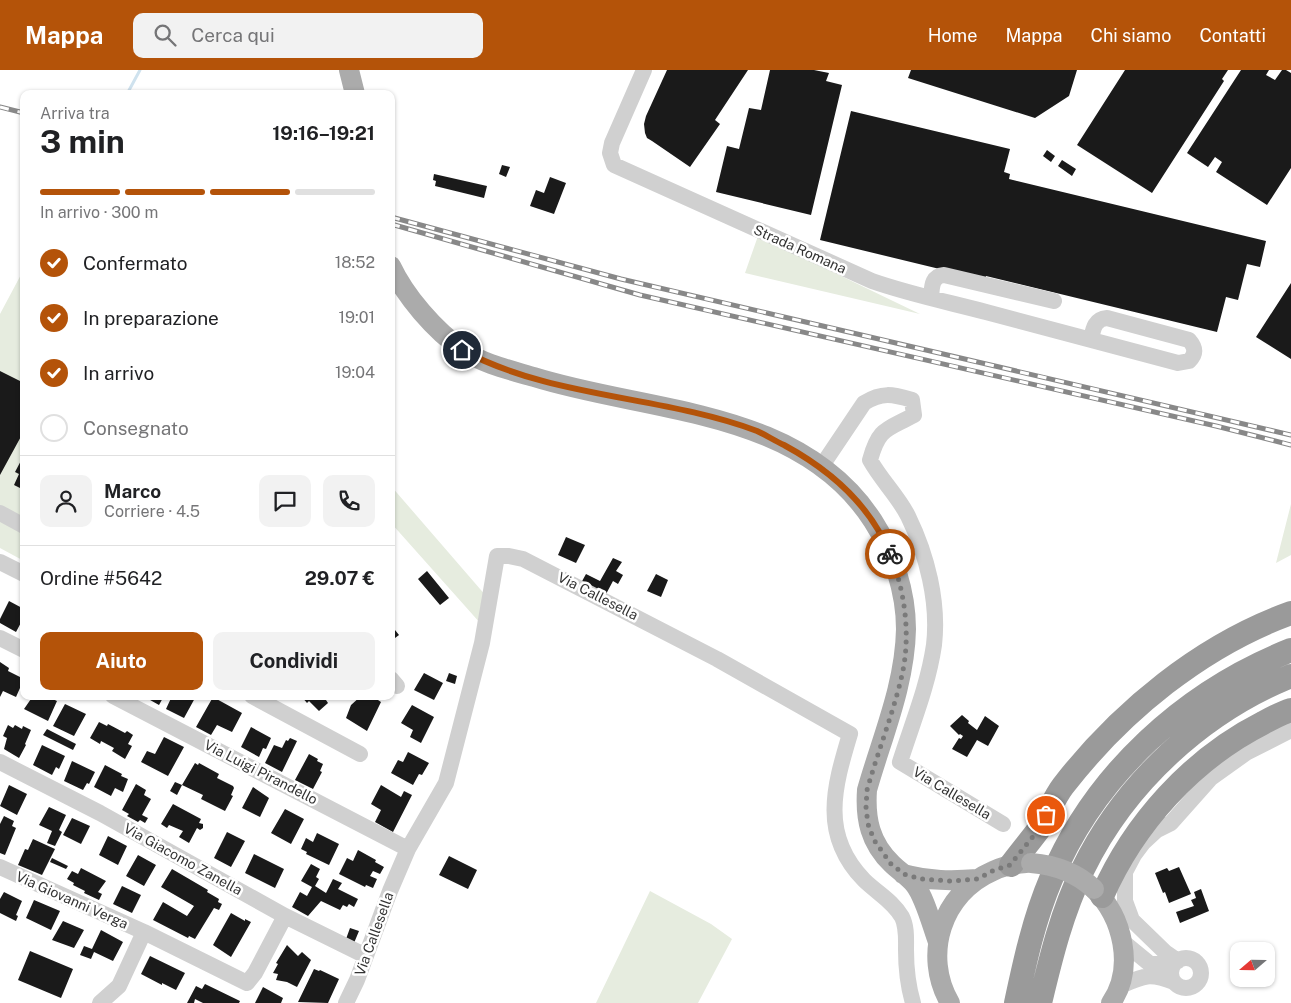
<!DOCTYPE html>
<html lang="it">
<head>
<meta charset="utf-8">
<style>
	:root { --surface:#fff; --page:#f2f2f2; --text:#202124; --muted:#757577; --line:#e0e0e0; --accent:#b45309 }
	body { margin:0; font-family:"Public Sans",sans-serif; background:var(--page); color:var(--text); height:100vh; display:flex; flex-direction:column; font-size:19px; white-space:nowrap }
	* { box-sizing:border-box; margin:0 }
	p { font-size:16px; color:var(--muted) }
	.icon { flex:none; width:28px; height:28px; fill:none; stroke:currentColor; stroke-width:2; stroke-linecap:round; stroke-linejoin:round }
	.map { position:relative; flex:1; overflow:hidden }
	.side { position:absolute; left:20px; top:20px; width:375px; height:610px; display:flex; flex-direction:column; background:var(--surface); border-radius:10px; box-shadow:0 1px 4px #0004 }
	.side>* { flex:none }
	.needle { width:32px; rotate:250deg }
	.controls { position:absolute; left:1230px; top:872px; display:grid; gap:10px }
	.controls a { display:grid; place-items:center; width:45px; height:45px; border-radius:10px; background:var(--surface); box-shadow:0 1px 4px #0004; font-size:25px }
	.pin { position:absolute; display:grid; place-items:center; width:42px; height:42px; color:#fff; margin:-21px; border:2px solid #fff; border-radius:50%; box-shadow:0 1px 5px #0007 }
	.courier { position:absolute; display:grid; place-items:center; width:50px; height:50px; margin:-25px; border:4px solid #b45309; border-radius:50%; background:#fff; color:#222; box-shadow:0 1px 6px #0007 }
	.overview em { font-style:normal; font-weight:700 }
	.overview div { display:flex; flex-direction:column-reverse }
	.overview { display:flex; align-items:center; justify-content:space-between; height:85px; padding:0 20px }
	h1 { font-size:32px; font-weight:700; line-height:38px }
	.bar { display:grid; grid-template-columns:repeat(4,1fr); gap:8px 5px; align-content:center; height:60px; padding:0 20px }
	.bar i { height:6px; border-radius:4px; background:var(--line) }
	.bar .current { background:var(--accent) }
	.bar p { grid-column:span 4 }
	.line { display:flex; align-items:center; gap:12px; padding:0 20px; border-top:1px solid var(--line) }
	.line div { flex:1 }
	.round { display:grid; place-items:center; flex:none; width:52px; height:52px; border-radius:10px; background:var(--page) }
	ol { padding:0 20px; list-style:none }
	li { display:flex; align-items:center; gap:15px; height:55px }
	li p { margin-inline-start:auto }
	li .icon { padding:5px; border-radius:50%; background:var(--accent); color:#fff; stroke-width:4 }
	li:last-child { color:var(--muted) }
	li i { width:28px; height:28px; border:2px solid var(--line); border-radius:50% }
	.button { display:flex; gap:10px; margin-top:auto; padding:10px 20px }
	.button a { flex:1; height:58px; border-radius:10px; background:var(--accent); color:#fff; font-size:20px; font-weight:700; line-height:58px; text-align:center }
	.button a+a { background:var(--page); color:var(--text) }
	header { display:flex; align-items:center; gap:30px; box-sizing:border-box; height:70px; padding:0 25px; background:var(--accent); color:#fff }
	header strong { font-size:24px }
	nav { display:flex; gap:28px; margin-inline-start:auto; font-size:18px }
	.search { width:350px; height:45px; background:var(--page); display:flex; align-items:center; gap:12px; box-sizing:border-box; padding:0 18px; border-radius:10px; color:var(--muted); font-size:19px }
	.map>svg:first-child { display:block }
	.green { fill:#e6ecdf }
	.lines { fill:none; stroke-linecap:round; stroke-linejoin:round }
	.stream { stroke:#cfe2ee; stroke-width:3 }
	.building { fill:#1a1a1a }
	.minor { stroke:#d0d0d0; stroke-width:16 }
	.major { stroke:#ababab; stroke-width:20 }
	.highway { stroke:#9a9a9a; stroke-width:24 }
	.rail-casing { stroke:#888; stroke-width:5 }
	.rail { stroke:#fff; stroke-width:3; stroke-dasharray:9; stroke-linecap:butt }
	.major-bridge { stroke:#ababab; stroke-width:20 }
	.done { stroke:#7a7a7a; stroke-width:5; stroke-dasharray:0 9 }
	.route { stroke:#b45309; stroke-width:6 }
	.labels { text-anchor:middle; stroke-width:5; stroke-linejoin:round; paint-order:stroke }
	.street-label { font-size:14px; fill:#333; stroke:#fff }
</style>
</head>
<body>
<header>
<strong>Mappa</strong>
<div class="search"><svg class="icon" aria-label="search" viewBox="0 0 24 24"><circle cx="10" cy="10" r="6"/><path d="M15 15l6 6"/></svg>Cerca qui</div>
<nav><a>Home</a><a>Mappa</a><a>Chi siamo</a><a>Contatti</a></nav>
</header>
<div class="map">
<svg width="1291" height="933" viewBox="0 0 1291 933">
	<rect width="100%" height="100%" fill="#fff"/>
	<path class="green" d="M758 166 920 244 745 203Z
		M24 199V491L0 478V244Z
		M391 416 487 527 481 554 391 453Z
		M1291 434V485L1276 493Z
		M650 821 711 854 732 869 698 933H596Z"/>
	<g class="lines">
		<path class="stream" d="M127 24 140 0"/>
	</g>
	<path class="building" d="M667 0H748L715 50 720 54 690 97 652 71 647 68 645 63 644 54 646 46Z
		M770 0H814L829 3 826 11 842 15 811 145 716 122 727 76 739 79 749 38 761 40Z
		M911 0H1077L1069 26 1035 48 908 8Z
		M1125 0H1228L1222 9 1224 11 1152 123 1077 75Z
		M1241 0H1269L1266 5 1275 10 1282 0H1286L1291 3V98L1267 135 1216 102 1222 92 1215 87 1208 97 1187 83Z
		M851 41 1010 79 1004 102 1010 104 1009 109 1266 171 1260 197 1247 194 1238 230 1226 227 1217 262 986 206 985 210 820 170Z
		M1047 80 1055 86 1051 92 1043 86Z
		M1062 90 1076 99 1072 106 1058 96Z
		M502 95 510 97 506 107 499 104Z
		M434 104 487 116 484 128 435 116 436 111 433 110Z
		M550 107 566 113 554 144 530 136 536 120 544 123Z
		M1291 213V289L1256 267Z
		M0 301 24 313V361L0 405Z
		M24 385V420L14 415 19 404 15 402Z
		M566 467 585 475 576 493 558 485Z
		M613 488 622 492 616 501 623 505 618 514 613 511 605 526 581 513 586 504 600 511Z
		M427 501 449 528 440 535 418 509Z
		M656 504 668 510 661 527 647 521Z
		M9 531 24 539V547L16 562 0 553V549Z
		M391 555 399 565 391 571Z
		M0 592 9 598 8 601 24 609 16 627 3 621 0 627Z
		M424 603 443 613 434 630 414 620Z
		M449 603 457 606 455 614 446 611Z
		M33 626H46L57 631 48 651 24 639Z
		M143 626H164L159 635Z
		M172 626H191L195 628 184 648 166 639Z
		M301 626H330L326 630 328 633 319 641 309 631 307 633Z
		M361 626H372L381 632 367 661 346 648 351 635Z
		M213 627 242 643 232 662 217 655 211 665 196 657Z
		M65 634 86 644 74 666 53 656Z
		M412 635 434 647 421 673 410 667 413 660 401 653Z
		M962 645 969 651 968 653 977 660 985 646 999 656 988 676 977 670 967 687 952 679 959 668 961 669 963 666 960 664 959 665 950 656Z
		M99 652 107 656 108 654 125 663 127 661 133 665 128 674 132 676 125 689 112 681 114 678 101 671 100 674 90 668Z
		M8 655 13 658 15 655 22 659 23 656 31 660 25 674 26 675 19 688 4 679 7 668 3 666Z
		M251 657 271 668 266 679 263 678 259 687 241 677Z
		M47 659 76 674 73 680 43 665Z
		M164 667 184 677 168 706 141 692 147 681 155 684Z
		M290 668 297 671 282 702 265 693 274 675 282 678 286 670 288 671Z
		M42 675 65 686 59 699 56 697 52 705 33 695Z
		M408 682 429 693 422 705 419 704 413 715 391 703 398 690 403 692Z
		M309 684 318 689 317 691 323 694 320 701 322 702 313 719 295 710Z
		M72 691 95 702 89 714 87 713 83 720 64 711Z
		M195 693 198 695 199 693 219 704 217 708 233 716 234 718 231 725 233 726 225 741 201 729 203 725 182 715Z
		M105 695 122 704 121 706 128 709 123 722 115 718 111 726 94 717Z
		M175 712 182 715 177 725 170 721Z
		M136 714 146 720 144 725 151 729 142 745 148 748 145 753 140 750 138 752 127 746 129 744 122 740Z
		M9 715 27 724 17 745 0 736Z
		M381 715 401 727 404 721 412 725 393 762 375 752 381 740 371 734Z
		M253 717 269 728 260 747 242 738Z
		M173 734 201 749 199 753 203 754V758L200 760 197 758 189 773 179 767 183 761 169 755 167 758 161 754Z
		M49 737 66 745 59 760 62 762 55 776 47 773 52 761 39 755Z
		M285 739 304 749 291 774 271 763Z
		M4 746 14 751 12 756 16 758 5 785 0 783V754Z
		M72 748 90 756 81 774 63 765Z
		M227 762 245 771 231 797 214 788Z
		M317 763 339 774 329 795 306 784 307 782 301 779 306 768 313 772Z
		M108 766 127 776 118 795 99 785Z
		M33 769 55 779 42 805 18 795 25 779 28 780Z
		M358 780 376 790 375 792 384 797 380 804 373 801 370 806 377 809 373 818 366 815 365 817 339 804 347 788 353 791Z
		M254 784 284 799 275 818 245 803Z
		M138 785 156 795 144 816 126 806Z
		M449 786 477 800 468 819 439 805Z
		M52 788 68 796 66 799 50 792Z
		M311 794 320 799 316 807 319 809 315 816 326 823 333 809 342 813 338 819 358 829 354 837 349 834 347 837 343 835 340 840 321 831 308 846 292 837 300 822 307 826 312 817 301 811Z
		M1179 797 1191 824 1169 833 1165 822 1163 823 1155 803 1167 798 1169 801Z
		M81 798 106 811 98 822 102 824 99 830 84 823 85 821 73 815 74 813 67 809 72 801 78 804Z
		M172 799 208 820 207 822 219 829 218 832 222 834 219 840 214 838 195 869 189 866 188 868 153 850 163 832 187 846 194 836 161 817Z
		M122 816 141 825 132 843 113 834Z
		M1201 819 1209 841 1180 853 1176 842 1194 836 1191 830 1196 828 1194 822Z
		M4 822 22 831 16 845 18 846 16 851 0 843V829Z
		M34 830 60 841 51 860 26 848Z
		M231 843 245 851V849L251 852 231 887 213 875Z
		M63 851 84 860 74 878 52 870Z
		M350 858 359 861 354 873 346 869Z
		M101 860 123 872 113 891 94 882 91 889 80 885 84 876 92 879Z
		M287 875 298 886 302 882 311 890 297 917 287 912 276 910 278 904 273 903 278 894 276 893Z
		M30 881 73 899 61 928 18 910Z
		M150 886 185 903 176 920 162 913V915L141 904Z
		M314 899 319 901 320 900 339 909 328 933 298 932Z
		M205 914 240 931 239 933H203L195 929 194 933H187L196 916 202 919Z
		M263 917 283 928 281 933H255Z"/>
	<g class="lines">
		<path class="minor" d="M644 0 612 73 610 83 614 95 872 211C909 224 948 232 986 242 1050 259 1114 276 1178 293L1189 291C1196 284 1196 278 1189 270L1107 248C1094 249 1093 260 1091 270
			M931 228C932 218 931 206 944 205L1054 231
			M821 397 864 333C882 322 892 324 912 330L914 345C887 360 879 357 870 390 881 410 898 426 908 446 927 485 939 532 934 575 928 616 912 654 900 692L1003 754
			M0 443 24 456
			M0 492 24 504
			M0 568 24 580
			M391 609 397 616
			M113 626 408 779
			M252 626 360 684
			M0 692 100 743 285 846 366 886
			M0 797 144 862 247 913 255 903 285 846
			M1122 871 1150 894 1175 893
			M1171 903a15 15 0 1 1 30 0a15 15 0 1 1-30 0Z
			M1178 891 1165 882 1132 850 1125 831V802L1134 785 1143 773 1157 760 1171 753 1211 708 1246 683 1291 660
			M1118 917C1143 906 1148 902 1174 912
			M100 933 119 916 144 862
			M346 933 357 910 390 821 408 779 446 713 482 573 497 486H509L523 489 717 589 850 664C834 717 820 765 864 810 876 822 893 831 902 847 907 857 906 869 906 880 906 898 908 916 913 933"/>
		<path class="major" d="M349 0 355 24
			M391 196C405 226 435 261 463 280 483 294 510 300 534 307 649 343 800 338 873 451 893 482 906 522 906 559 905 615 882 667 867 720 865 749 870 773 892 794 899 801 909 807 915 815 925 828 932 856 938 872
			M903 804C929 811 952 811 978 809
			M1094 819C1123 847 1135 898 1111 933
			M950 933C922 885 942 823 993 801 1003 796 1015 794 1026 793"/>
		<path class="highway" d="M1011 795C1020 783 1030 771 1039 759 1048 745 1053 729 1063 716 1121 641 1202 575 1291 543
			M1102 826C1134 753 1192 689 1263 653 1272 648 1281 643 1291 640
			M1016 933C1025 891 1034 849 1051 809 1095 704 1185 622 1291 580
			M1040 933C1051 887 1062 842 1083 799 1125 713 1202 642 1291 606"/>
		<defs>
			<path id="rail" d="M0 37 24 43
				M391 147 621 209 1291 365
				M391 154 640 225 1216 356 1291 375"/>
		</defs>
		<use href="#rail" class="rail-casing"/>
		<use href="#rail" class="rail"/>
		<path class="major-bridge" d="M1031 793C1055 795 1076 802 1094 819"/>
	</g>
	<g class="lines">
		<path class="done" d="M890 484C905 521 911 565 902 605 893 644 878 681 867 720L866 738 868 754 874 770 891 794 904 804 921 809 951 811 978 809 994 800 1010 795 1039 759 1046 745"/>
		<path class="route" d="M462 280C553 329 661 325 757 361 766 365 775 371 784 375 830 400 870 434 890 484"/>
	</g>
	<g class="labels">
		<g class="street-label">
			<text transform="translate(800 179) rotate(24)" y="5">Strada Romana</text>
			<text transform="translate(598 526) rotate(27)" y="5">Via Callesella</text>
			<text transform="translate(261 702) rotate(27)" y="5">Via Luigi Pirandello</text>
			<text transform="translate(952 723) rotate(31)" y="5">Via Callesella</text>
			<text transform="translate(183 789) rotate(29)" y="5">Via Giacomo Zanella</text>
			<text transform="translate(72 830) rotate(24)" y="5">Via Giovanni Verga</text>
			<text transform="translate(374 864) rotate(-70)" y="5">Via Callesella</text>
		</g>
	</g>
</svg>
<div class="controls">
<a><svg class="needle" viewBox="-14 -14 28 28"><path d="M0-13l5 13h-10z" fill="#e53935"/><path d="M0 13l5-13h-10z" fill="#757577"/></svg></a>
</div>
<div class="pin" style="left:1046px;top:745px;background:#ea580c"><svg class="icon" aria-label="bag" viewBox="0 0 24 24"><path d="M5 8h14l-1 12H6zM9 8a3 3 0 0 1 6 0"/></svg></div>
<div class="pin" style="left:462px;top:280px;background:#1f2937"><svg class="icon" aria-label="home" viewBox="0 0 24 24"><path d="M3 11l9-7 9 7M6 9v11h12V9"/></svg></div>
<div class="courier" style="left:890px;top:484px"><svg class="icon" aria-label="bike" viewBox="0 0 24 24"><circle cx="6" cy="16" r="4"/><circle cx="18" cy="16" r="4"/><path d="M6 16l4-8h5l3 8M10 8l3 8H6M13 5h3"/></svg></div>
<section class="side">
<div class="overview"><div><h1>3 min</h1><p>Arriva tra</p></div><em>19:16–19:21</em></div>
<div class="bar"><i class="current"></i><i class="current"></i><i class="current"></i><i></i><p>In arrivo · 300 m</p></div>
<ol>
<li><svg class="icon" aria-label="check" viewBox="0 0 24 24"><path d="M5 12l5 5 9-10"/></svg>Confermato<p>18:52</p></li>
<li><svg class="icon" aria-label="check" viewBox="0 0 24 24"><path d="M5 12l5 5 9-10"/></svg>In preparazione<p>19:01</p></li>
<li><svg class="icon" aria-label="check" viewBox="0 0 24 24"><path d="M5 12l5 5 9-10"/></svg>In arrivo<p>19:04</p></li>
<li><i></i>Consegnato</li>
</ol>
<div class="line" style="height:90px"><a class="round"><svg class="icon" aria-label="person" viewBox="0 0 24 24"><circle cx="12" cy="8" r="4"/><path d="M4 21q1-7 8-7t8 7"/></svg></a><div><b>Marco</b><p>Corriere · 4.5</p></div><a class="round"><svg class="icon" aria-label="chat" viewBox="0 0 24 24"><path d="M4 5h16v11H9l-5 4z"/></svg></a><a class="round"><svg class="icon" aria-label="phone" viewBox="0 0 24 24"><path d="M5 4h4l2 5-3 2q2 4 5 5l2-3 5 2v4C11 20 4 13 5 4z"/></svg></a></div>
<div class="line" style="height:65px"><div>Ordine #5642</div><b>29.07 €</b></div>
<div class="button"><a>Aiuto</a><a>Condividi</a></div>
</section>
</div>
</body>
</html>
